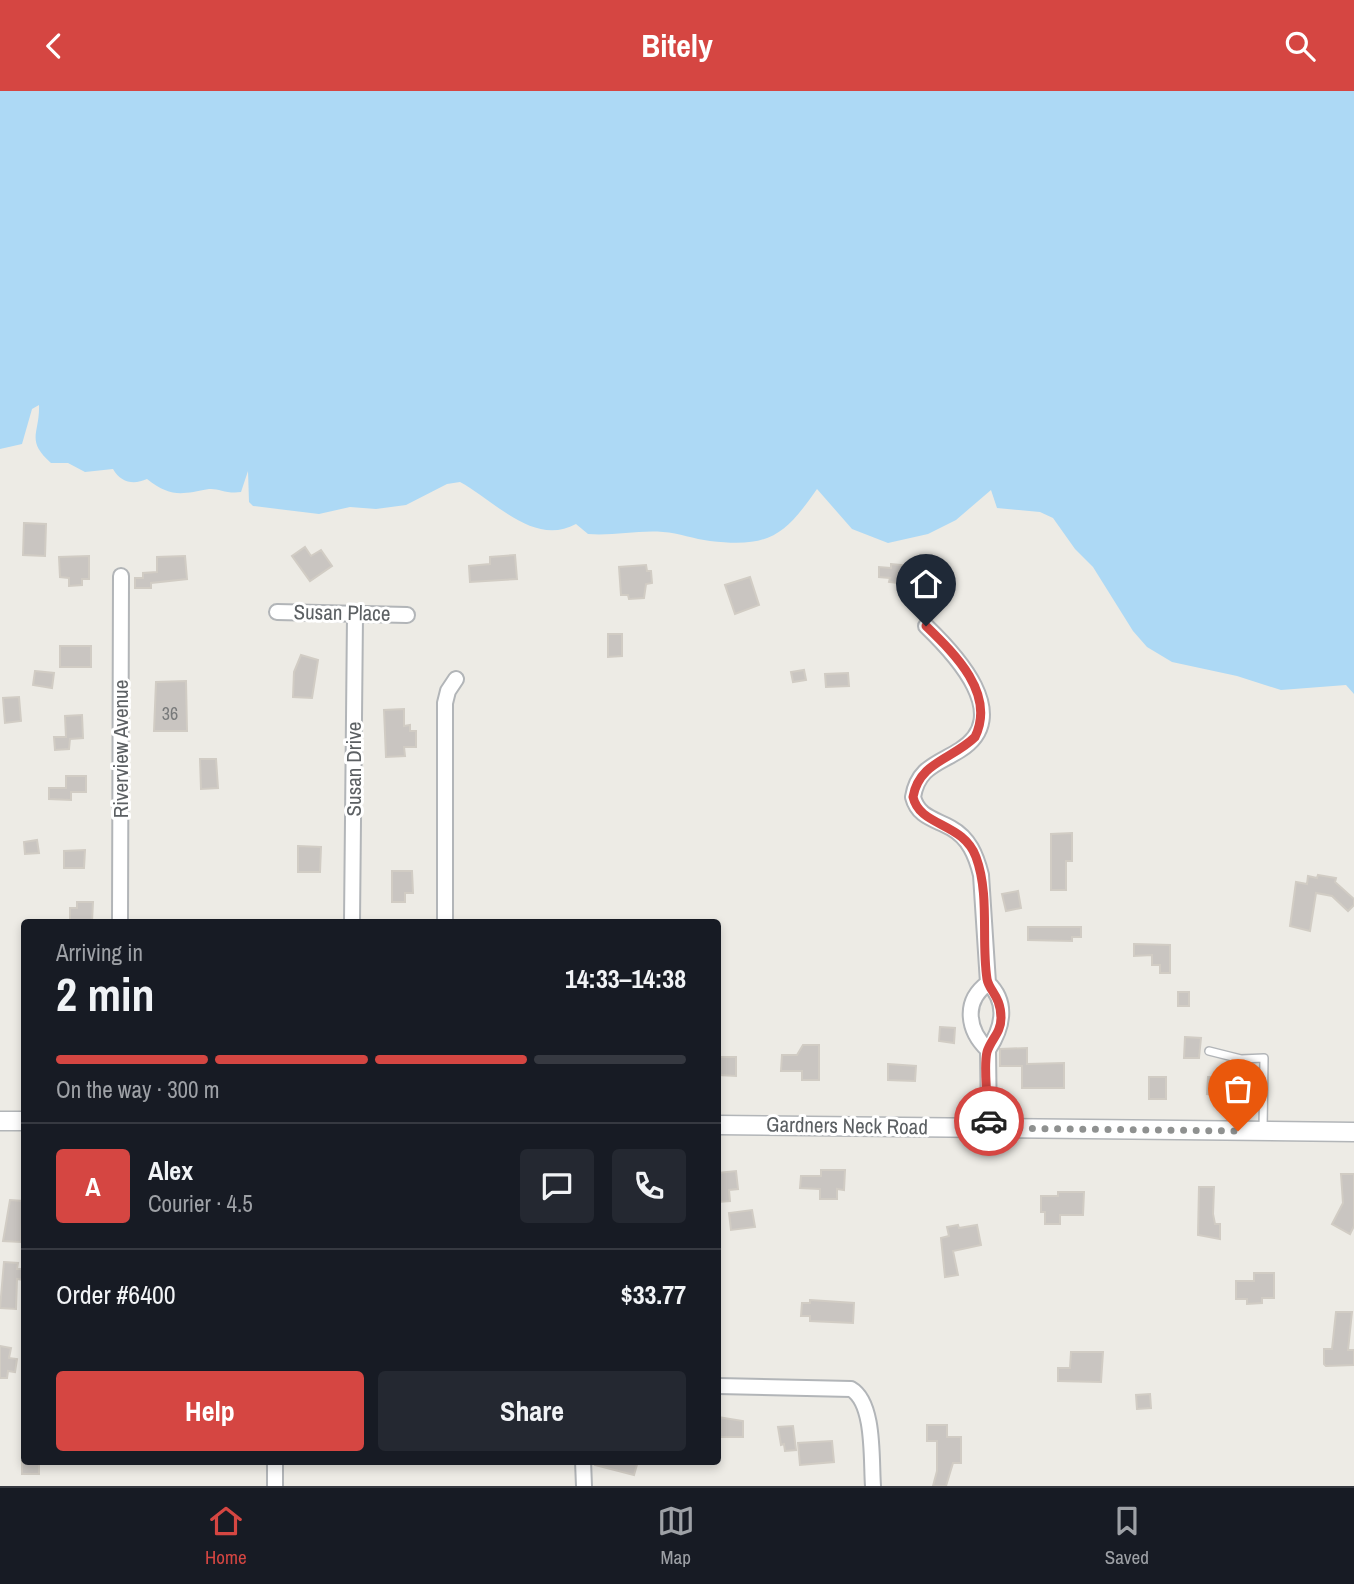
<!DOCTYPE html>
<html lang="en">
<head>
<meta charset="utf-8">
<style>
	:root { --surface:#171b24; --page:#242831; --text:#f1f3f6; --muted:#9ea1a6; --line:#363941; --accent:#d54642 }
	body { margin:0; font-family:"Archivo Narrow",sans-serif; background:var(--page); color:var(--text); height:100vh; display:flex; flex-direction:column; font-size:26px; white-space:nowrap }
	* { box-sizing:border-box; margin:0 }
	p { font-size:23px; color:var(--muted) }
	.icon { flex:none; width:38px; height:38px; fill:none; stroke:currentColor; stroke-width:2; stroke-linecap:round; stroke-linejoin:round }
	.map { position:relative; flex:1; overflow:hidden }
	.panel { position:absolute; left:21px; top:828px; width:700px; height:546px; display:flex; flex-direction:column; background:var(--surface); border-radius:7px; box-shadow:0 4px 10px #0003 }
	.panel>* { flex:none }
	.pin { position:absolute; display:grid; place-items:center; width:60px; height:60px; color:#fff; margin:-72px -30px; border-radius:50% 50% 50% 0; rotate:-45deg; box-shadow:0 0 7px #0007 }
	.pin .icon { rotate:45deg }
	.courier { position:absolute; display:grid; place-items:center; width:70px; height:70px; margin:-35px; border:5px solid #d54642; border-radius:50%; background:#fff; color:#222; box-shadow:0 2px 9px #0007 }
	.summary em { font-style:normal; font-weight:800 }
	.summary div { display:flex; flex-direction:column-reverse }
	.summary { display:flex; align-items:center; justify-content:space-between; height:119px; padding:0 35px }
	h1 { font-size:46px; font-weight:800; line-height:52px }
	.bar { display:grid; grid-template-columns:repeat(4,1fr); gap:10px 7px; align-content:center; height:84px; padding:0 35px }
	.bar i { height:9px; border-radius:5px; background:var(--line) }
	.bar .on { background:var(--accent) }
	.bar p { grid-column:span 4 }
	.line { display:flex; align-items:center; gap:18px; padding:0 35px; border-top:2px solid var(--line) }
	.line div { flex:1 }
	.round { display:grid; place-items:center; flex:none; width:74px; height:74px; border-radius:7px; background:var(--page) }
	.cta { display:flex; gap:14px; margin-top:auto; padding:14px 35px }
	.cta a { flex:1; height:80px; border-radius:7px; background:var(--accent); color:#fff; font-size:28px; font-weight:800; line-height:80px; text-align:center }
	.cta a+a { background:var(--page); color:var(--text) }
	header { display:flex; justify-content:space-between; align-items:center; height:91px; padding:0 35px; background:var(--accent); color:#fff; font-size:32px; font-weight:800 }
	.tabs { display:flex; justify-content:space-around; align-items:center; height:98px; border-top:2px solid var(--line); background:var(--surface); font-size:19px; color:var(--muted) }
	.tabs a { display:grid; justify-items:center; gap:4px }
	.tabs .on { color:var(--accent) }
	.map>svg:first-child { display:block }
	.water { fill:#add9f5 }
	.building { fill:#c9c5c1; stroke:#d1ccc4; stroke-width:2 }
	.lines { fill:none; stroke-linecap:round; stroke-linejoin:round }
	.service-casing { stroke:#b2b5b8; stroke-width:10 }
	.minor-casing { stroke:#b2b5b8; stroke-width:18 }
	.tertiary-casing { stroke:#b2b5b8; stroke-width:21 }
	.service { stroke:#fff; stroke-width:7 }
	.minor { stroke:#fff; stroke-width:14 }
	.tertiary { stroke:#fff; stroke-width:18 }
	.done { stroke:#8f9190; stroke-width:7; stroke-dasharray:0 12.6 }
	.route { stroke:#d54642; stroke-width:9 }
	.labels { text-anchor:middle; stroke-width:6; stroke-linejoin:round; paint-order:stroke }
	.number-label { font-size:18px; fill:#77797a }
	.street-label { font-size:21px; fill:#5c6063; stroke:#fff }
</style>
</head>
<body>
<header><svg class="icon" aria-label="back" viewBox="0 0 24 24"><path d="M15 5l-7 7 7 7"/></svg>Bitely<svg class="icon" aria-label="search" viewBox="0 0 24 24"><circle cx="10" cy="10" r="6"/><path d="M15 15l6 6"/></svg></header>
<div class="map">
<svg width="1354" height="1395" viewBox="0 0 1354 1395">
	<rect width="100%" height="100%" fill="#edebe5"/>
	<path class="water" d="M0 0H1354V603L1346 594 1281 599 1237 585 1172 571 1147 556 1133 540 1093 476 1075 458 1053 427 1040 421 997 417 991 399 956 429 928 443 888 452 852 438 817 398C785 444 770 457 710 450 694 448 679 442 663 441 638 439 613 445 588 443L576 433C534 456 495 410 460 391L447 393 406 414 376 418 350 416 319 423 253 415 249 411 248 380 241 401C226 403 218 397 209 398 182 403 171 407 147 388 134 394 121 392 113 378L85 381 68 372H51C25 349 40 343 39 314L32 318 22 353 0 358Z"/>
	<path class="building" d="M24 432 46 433 45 465 23 464Z
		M305 456 311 465 321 459 332 475 310 490 292 465Z
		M515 464 517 488 470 491 469 475 490 473V466Z
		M89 465V488H82V494L69 495V487L60 486 59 466Z
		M185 465 187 488 151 492V497H135V487H143V482L157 481V466Z
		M891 473 920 476 919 481 931 482 930 493 898 492 889 491 890 487 879 486V476L891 477Z
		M646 474 647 480H651L652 492 646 493 644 507 629 508 628 504H621L619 476Z
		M750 486 759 514 735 523 725 494Z
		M608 543H622V565L608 566Z
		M60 555H91V576H60Z
		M301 564 318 569 312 607 293 606 294 581Z
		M804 579 806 589 793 591 791 581Z
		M35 580 54 582 52 597 33 594Z
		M848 582 849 595 826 596 825 583Z
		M186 590 187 640H154L156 591Z
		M19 606 21 630 5 632 3 607Z
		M404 618V635L410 634V640H416V656H404L405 665 386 666 384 619Z
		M82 624 83 647 70 648 69 658 55 659 54 646H66L65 625Z
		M200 668H216L218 697 201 698Z
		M66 685H86V701H71V709L49 708V697H66Z
		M1072 742V770H1066V799H1051V743Z
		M37 749 39 762 25 763 24 751Z
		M298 755 321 756 320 781H298Z
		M85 759 84 777H64V760Z
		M392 780H412L413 802H405V811H392Z
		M1318 784 1336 787 1335 791 1354 808V814L1348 820 1332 805 1316 802 1310 840 1290 835 1296 791 1307 793 1308 785 1317 787Z
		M1018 800 1021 817 1006 820 1002 803Z
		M77 811H93L92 831H70V817H77Z
		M1028 836H1081V846H1072V850L1028 849Z
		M1134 853 1170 854V882H1160V874H1152V864L1134 865Z
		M1178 901H1189V915H1178Z
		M940 936 955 937 954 952 939 950Z
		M1185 946 1201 947 1199 967H1184Z
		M803 954H819V989H802V980H781L782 964H797Z
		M1027 957V973L1064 972V997H1022V975H1000V958Z
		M718 966H736V985L718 984Z
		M888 973 916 975 915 990 888 989Z
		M1149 986H1166V1008H1149Z
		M1208 986H1223L1222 1004 1207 1003Z
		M821 1079H845L844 1099 837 1098V1108H820V1098L800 1097 801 1085H821Z
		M736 1080 738 1098 729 1099 730 1110 718 1111V1082Z
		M1341 1083H1354V1135L1350 1143 1332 1133 1343 1112Z
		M1199 1096H1214L1213 1123 1215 1133H1220V1148L1198 1144Z
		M1058 1101H1084L1083 1124H1060V1133H1045V1121H1041V1105H1058Z
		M10 1109 23 1110 21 1151 3 1150Z
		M752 1119 755 1136 731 1139 729 1122Z
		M958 1134 959 1137 977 1134 981 1154 953 1160 958 1184 945 1186 941 1147 949 1145 947 1136Z
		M4 1171 18 1172 17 1178H24V1189L17 1188 16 1218 0 1217Z
		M1254 1182H1274V1207H1262V1212L1247 1213V1208H1236V1190H1254Z
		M810 1209 854 1212 853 1232 810 1230V1225H801L802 1212H810Z
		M1336 1221H1352L1348 1259H1354V1274L1326 1275 1324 1273V1258H1332Z
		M0 1255 11 1257 9 1267 17 1268 15 1281 8 1280 7 1287H0Z
		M1071 1261H1103L1101 1291 1058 1290V1277H1070Z
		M1150 1303 1151 1317 1137 1318 1136 1304Z
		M718 1326 743 1330V1346H718Z
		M927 1334H947V1346H961V1372H953L946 1395H933L937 1380V1350H927Z
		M793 1335 796 1359 785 1360 784 1353 781 1354 778 1336Z
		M832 1350 834 1371 800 1374 798 1352Z
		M22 1370H39V1383H22Z
		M595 1370H638L634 1384 595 1374Z"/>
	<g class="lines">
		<defs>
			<path id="service" d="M1209 960 1241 968 1264 967 1263 1039"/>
			<path id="minor" d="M277 521 407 524
				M926 535C955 563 1014 625 960 659 938 673 918 676 913 706 918 726 935 728 951 737 969 747 976 764 981 784L988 892C1009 912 1002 938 988 959 968 940 962 911 988 892
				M120 831 121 485
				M352 831 355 525
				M445 831V612L448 600 456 588
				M988 959 989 1037
				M718 1295 851 1298C875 1312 871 1369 873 1395
				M275 1370V1395
				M583 1370 584 1395"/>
			<path id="tertiary" d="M0 1030H24
				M718 1034 1354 1041"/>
		</defs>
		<use href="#service" class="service-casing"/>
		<use href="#minor" class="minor-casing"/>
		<use href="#tertiary" class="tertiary-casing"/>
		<use href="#service" class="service"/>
		<use href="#minor" class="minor"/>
		<use href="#tertiary" class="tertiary"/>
	</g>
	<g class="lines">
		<path class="done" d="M989 1030V1037L1238 1040"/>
		<path class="route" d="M926 535C955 563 996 603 975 646 953 668 919 671 913 706 920 736 963 731 976 766 990 804 981 849 987 888 989 900 1001 905 1001 927 1001 942 991 948 987 961 983 977 988 1013 989 1030"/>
	</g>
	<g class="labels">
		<g class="number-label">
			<text x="170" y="629">36</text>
		</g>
		<g class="street-label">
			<text transform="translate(342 522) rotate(1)" y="7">Susan Place</text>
			<text transform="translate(121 658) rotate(-90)" y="7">Riverview Avenue</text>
			<text transform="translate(354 678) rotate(-90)" y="7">Susan Drive</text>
			<text transform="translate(847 1035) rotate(1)" y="7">Gardners Neck Road</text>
		</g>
	</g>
</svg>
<div class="pin" style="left:1238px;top:1040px;background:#ea580c"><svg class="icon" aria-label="bag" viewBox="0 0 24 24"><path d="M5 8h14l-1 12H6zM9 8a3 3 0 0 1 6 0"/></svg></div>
<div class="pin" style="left:926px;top:535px;background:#1f2937"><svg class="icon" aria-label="home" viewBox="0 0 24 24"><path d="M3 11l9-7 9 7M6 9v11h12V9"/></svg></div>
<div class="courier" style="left:989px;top:1030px"><svg class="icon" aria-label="car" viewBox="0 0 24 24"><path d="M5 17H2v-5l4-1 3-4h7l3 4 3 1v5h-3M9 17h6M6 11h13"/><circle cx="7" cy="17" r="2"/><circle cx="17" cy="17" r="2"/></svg></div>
<section class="panel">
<div class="summary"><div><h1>2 min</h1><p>Arriving in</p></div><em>14:33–14:38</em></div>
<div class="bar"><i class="on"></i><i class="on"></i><i class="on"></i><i></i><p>On the way · 300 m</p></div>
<div class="line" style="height:126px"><b class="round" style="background:var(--accent);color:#fff">A</b><div><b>Alex</b><p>Courier · 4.5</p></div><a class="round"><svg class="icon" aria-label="chat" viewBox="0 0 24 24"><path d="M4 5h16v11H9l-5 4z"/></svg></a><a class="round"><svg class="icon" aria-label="phone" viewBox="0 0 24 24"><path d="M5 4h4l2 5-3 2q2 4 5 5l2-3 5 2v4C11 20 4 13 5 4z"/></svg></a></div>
<div class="line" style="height:91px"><div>Order #6400</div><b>$33.77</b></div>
<div class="cta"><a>Help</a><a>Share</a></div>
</section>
</div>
<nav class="tabs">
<a class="on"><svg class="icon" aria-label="home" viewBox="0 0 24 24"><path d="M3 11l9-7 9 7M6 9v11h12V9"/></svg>Home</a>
<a><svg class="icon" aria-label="map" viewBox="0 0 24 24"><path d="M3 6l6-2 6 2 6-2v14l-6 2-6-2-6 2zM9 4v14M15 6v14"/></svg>Map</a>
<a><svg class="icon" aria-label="saved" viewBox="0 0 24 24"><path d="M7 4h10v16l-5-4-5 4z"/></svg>Saved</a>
</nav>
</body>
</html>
